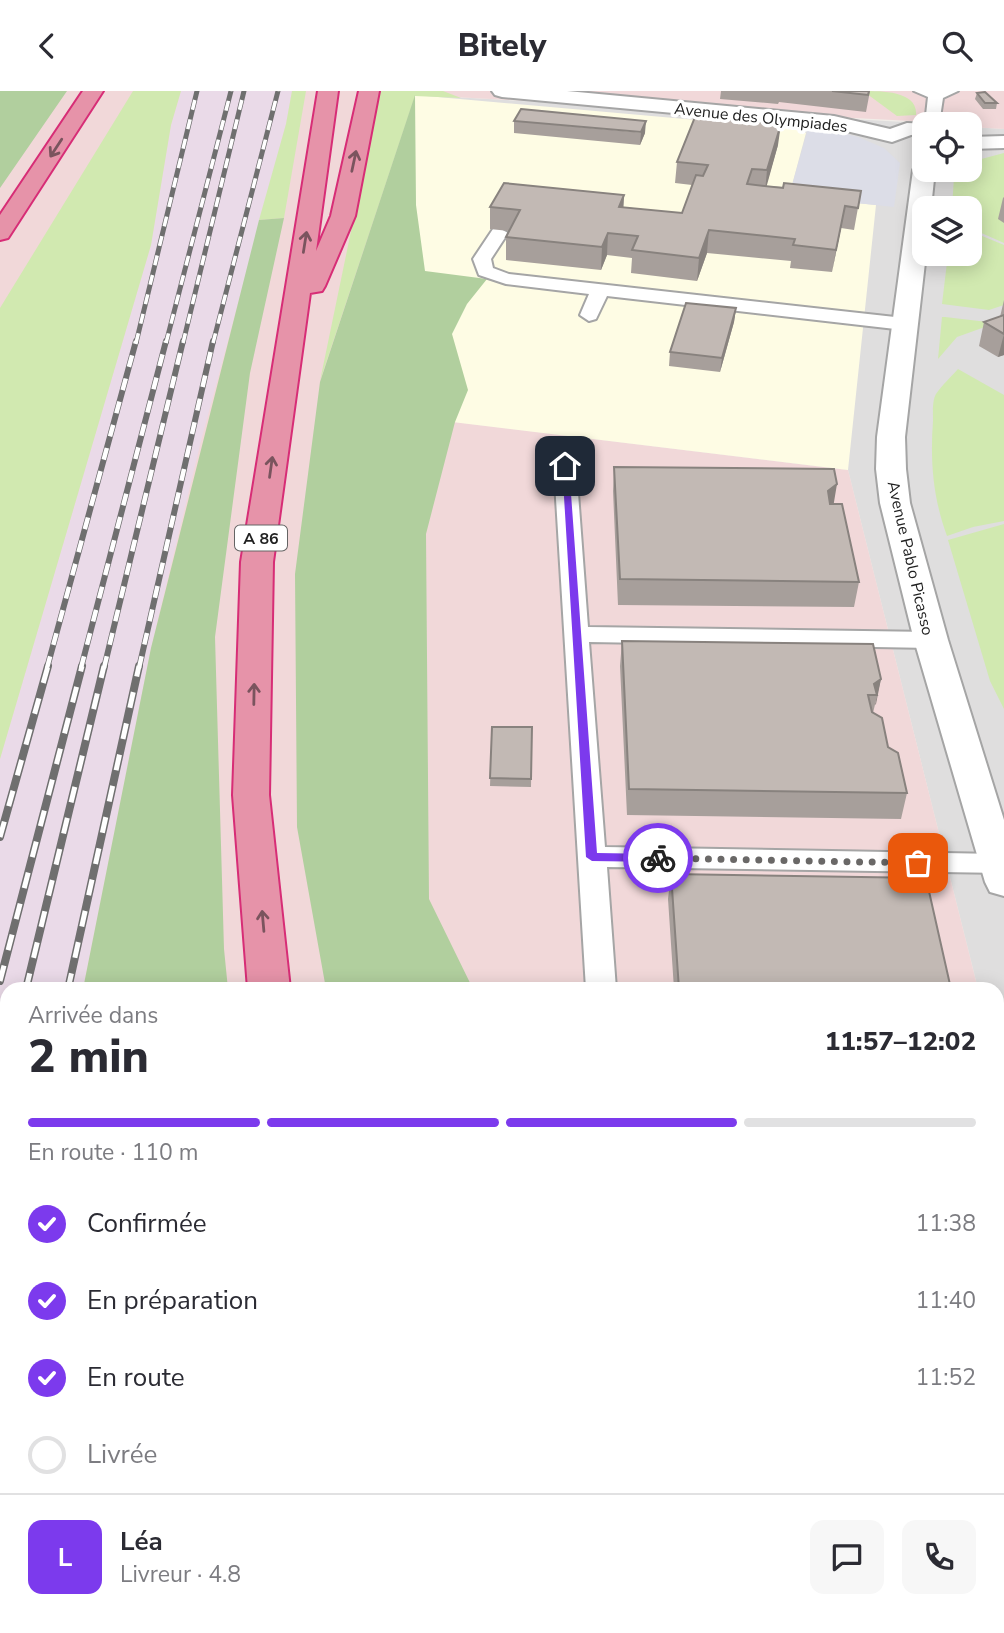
<!DOCTYPE html>
<html lang="fr">
<head>
<meta charset="utf-8">
<style>
	:root { --surface:#fff; --page:#f7f7f7; --text:#2b2b33; --muted:#7c7c81; --line:#e1e1e2; --accent:#7c3aed }
	body { margin:0; font-family:"Nunito Sans",sans-serif; background:var(--page); color:var(--text); height:100vh; display:flex; flex-direction:column; font-size:26px; white-space:nowrap }
	* { box-sizing:border-box; margin:0 }
	p { font-size:23px; color:var(--muted) }
	.icon { flex:none; width:38px; height:38px; fill:none; stroke:currentColor; stroke-width:2; stroke-linecap:round; stroke-linejoin:round }
	.map { position:relative; flex:1; overflow:hidden }
	.sheet { position:absolute; left:0px; top:891px; width:1004px; height:653px; display:flex; flex-direction:column; background:var(--surface); border-radius:21px 21px 0 0; box-shadow:0 4px 18px #0003 }
	.sheet>* { flex:none }
	.controls { position:absolute; left:912px; top:21px; display:grid; gap:14px }
	.controls a { display:grid; place-items:center; width:70px; height:70px; border-radius:14px; background:var(--surface); box-shadow:0 4px 18px #0003; font-size:35px }
	.pin { position:absolute; display:grid; place-items:center; width:60px; height:60px; color:#fff; margin:-30px; border-radius:14px; box-shadow:0 4px 10px #0006 }
	.courier { position:absolute; display:grid; place-items:center; width:70px; height:70px; margin:-35px; border:5px solid #7c3aed; border-radius:50%; background:#fff; color:#222; box-shadow:0 2px 9px #0007 }
	.headline em { font-style:normal; font-weight:800 }
	.headline div { display:flex; flex-direction:column-reverse }
	.headline { display:flex; align-items:center; justify-content:space-between; height:119px; padding:0 28px }
	h1 { font-size:46px; font-weight:800; line-height:52px }
	.bar { display:grid; grid-template-columns:repeat(4,1fr); gap:10px 7px; align-content:center; height:84px; padding:0 28px }
	.bar i { height:9px; border-radius:5px; background:var(--line) }
	.bar .current { background:var(--accent) }
	.bar p { grid-column:span 4 }
	.line { display:flex; align-items:center; gap:18px; padding:0 28px; border-top:2px solid var(--line) }
	.line div { flex:1 }
	.round { display:grid; place-items:center; flex:none; width:74px; height:74px; border-radius:14px; background:var(--page) }
	ol { padding:0 28px; list-style:none }
	li { display:flex; align-items:center; gap:21px; height:77px }
	li p { margin-inline-start:auto }
	li .icon { padding:7px; border-radius:50%; background:var(--accent); color:#fff; stroke-width:4 }
	li:last-child { color:var(--muted) }
	li i { width:38px; height:38px; border:4px solid var(--line); border-radius:50% }
	header { display:flex; justify-content:space-between; align-items:center; height:91px; padding:0 28px; background:var(--surface); font-size:32px; font-weight:800 }
	.map>svg:first-child { display:block }
	.residential { fill:#dfdede; fill-rule:evenodd }
	.commercial { fill:#f1d8d9 }
	.industrial { fill:#eadae8 }
	.education { fill:#fefce4 }
	.grass { fill:#d1e9b0 }
	.forest { fill:#b1cf9e }
	.pitch { fill:#89ddb5 }
	.plaza { fill:#dcdde7 }
	.lines { fill:none; stroke-linecap:round; stroke-linejoin:round }
	.lane-casing { stroke:#a5a5a5; stroke-width:4 }
	.street-casing { stroke:#a5a5a5; stroke-width:4 }
	.highway-casing { stroke:#d72d76; stroke-width:4 }
	.lane { fill:#fff; fill-rule:evenodd }
	.street { fill:#fff; fill-rule:evenodd }
	.highway { fill:#e693a9; fill-rule:evenodd }
	.rail-far3-casing { stroke:#6f6f6f; stroke-width:5 }
	.rail-far2-casing { stroke:#6f6f6f; stroke-width:6 }
	.rail-far1-casing { stroke:#6f6f6f; stroke-width:8 }
	.rail-casing { stroke:#6f6f6f; stroke-width:10 }
	.rail-far3 { stroke:#fff; stroke-width:3.5; stroke-dasharray:10; stroke-linecap:butt }
	.rail-far2 { stroke:#fff; stroke-width:4.5; stroke-dasharray:12; stroke-linecap:butt }
	.rail-far1 { stroke:#fff; stroke-width:5; stroke-dasharray:16; stroke-linecap:butt }
	.rail { stroke:#fff; stroke-width:7; stroke-dasharray:20; stroke-linecap:butt }
	.wall { fill:#a79f9b }
	.shaded-wall { fill:#88827e }
	.building { fill:#c2b9b4; stroke:#88827e; stroke-width:2 }
	.oneway { stroke:#7a545e }
	.route { fill:#7c3aed }
	.done { stroke:#6a6867; stroke-width:7; stroke-dasharray:0 12.6 }
	.labels { text-anchor:middle; stroke-width:7; stroke-linejoin:round; paint-order:stroke }
	.far-street-label { font-size:16px; fill:#212121; stroke:#fff }
	.shield { fill:#fff; stroke:#646464; stroke-width:2 }
	.shield-label { font-size:16px; font-weight:bold; fill:#212121 }
</style>
</head>
<body>
<header><svg class="icon" aria-label="back" viewBox="0 0 24 24"><path d="M15 5l-7 7 7 7"/></svg>Bitely<svg class="icon" aria-label="search" viewBox="0 0 24 24"><circle cx="10" cy="10" r="6"/><path d="M15 15l6 6"/></svg></header>
<div class="map">
<svg width="1004" height="1542" viewBox="0 0 1004 1542">
	<rect width="100%" height="100%" fill="#f1ede8"/>
	<path class="residential" d="M415 4 941 33H924V79H970V36L1004 38V1000L998 974V898H978L848 379 378 322ZM924 117H970V163H924Z"/>
	<path class="commercial" d="M0 0H1004V38L970 36V33L415 4 455 331 848 379 978 898H7V1536H538L540 1542H0Z"/>
	<path class="industrial" d="M181 0H292L286 33 201 350 151 557 83 898H7V1163L0 1143V668L151 154 171 34Z"/>
	<path class="education" d="M415 4 799 38 806 42 789 105 876 114 848 379 378 322Z"/>
	<path class="grass" d="M133 0H181L171 34 151 154 0 668V217Z
		M292 0H306L284 127 259 129 286 33Z
		M380 0H443L461 7 415 5 320 290Z
		M863 0C882 0 918 0 916 24L897 25Z
		M1004 62V152L970 137V117H952L954 86 959 79H970V71Z
		M970 140 1004 154V214L989 219 942 213 948 163H970Z
		M942 226H945L996 232 957 246 938 268Z
		M958 278 1004 304V430L973 436 947 445C933 407 930 370 933 330 933 322 932 310 936 303 942 294 951 286 958 278Z
		M1004 433V618L990 590 948 449Z"/>
	<path class="forest" d="M0 0H67L0 97Z
		M415 4 416 114 425 180 487 188 467 213 452 243 468 299 455 331 426 443 429 808 473 898H326L297 736 295 483 320 291Z
		M284 127 250 282 215 546 224 858 228 898H83L151 557 259 129Z
		M357 1537 358 1542H144L142 1537Z
		M482 1537H593V1542H484Z"/>
	<path class="pitch" d="M998 1040H1004V1542H593V1537L998 1536Z"/>
	<path class="plaza" d="M809 34 858 46 884 57 900 72 894 116 789 105Z"/>
	<g class="lines">
		<defs>
			<path id="lane" d="M914 0H958L943 7 939 33H925L928 6Z
				M499 137 508 142 491 168 493 177 509 183 904 227 913 233 904 239 607 205 596 228 589 230 580 224 589 203 506 193 479 184 473 168 493 138Z
				M565 369 572 371 576 375 588 536 931 541 940 544 943 549 940 554 931 557 589 551 605 756 999 763 1004 764V782L607 776 616 898H586L554 375 558 371Z
				M1004 1220V1255L998 1258V1223Z"/>
			<path id="street" d="M492 0H567L834 25 890 38 907 32 932 33H924V43L911 44 892 51 834 37 502 6 495 4Z
				M1004 45V57L970 58V46Z
				M924 72V79H935L931 117H924L926 163 905 346 906 378 910 412 948 549 1004 729V805L990 801 985 791 914 549 880 412 876 378 877 346 913 79 916 74Z"/>
			<path id="highway" d="M83 0H103L8 147 0 149V124Z
				M318 0H338L316 160 331 125 359 0H379L355 125 325 195 322 200 310 202 273 471 269 704 290 898H248L233 704 241 471Z
				M0 1356 7 1359V1432L0 1429Z
				M20 1536H77L78 1542H22Z
				M375 1536H431L432 1542H376Z"/>
		</defs>
		<use href="#lane" class="lane-casing"/>
		<use href="#street" class="street-casing"/>
		<use href="#highway" class="highway-casing"/>
		<use href="#lane" class="lane"/>
		<use href="#street" class="street"/>
		<use href="#highway" class="highway"/>
		<defs>
			<path id="rail-far3" d="M136 252 197 0
				M166 252 231 0
				M183 252 244 0
				M213 252 278 0"/>
			<path id="rail-far2" d="M47 577 136 250
				M81 577 166 250
				M104 577 183 250
				M139 577 213 250"/>
			<path id="rail-far1" d="M0 746 48 575
				M0 890 82 575
				M26 898 104 575
				M68 898 139 575
				M2 998 7 976"/>
			<path id="rail" d="M0 1004 2 996
				M0 1208 7 1175"/>
		</defs>
		<use href="#rail-far3" class="rail-far3-casing"/>
		<use href="#rail-far2" class="rail-far2-casing"/>
		<use href="#rail-far1" class="rail-far1-casing"/>
		<use href="#rail" class="rail-casing"/>
		<use href="#rail-far3" class="rail-far3"/>
		<use href="#rail-far2" class="rail-far2"/>
		<use href="#rail-far1" class="rail-far1"/>
		<use href="#rail" class="rail"/>
	</g>
	<path class="wall" d="M721 0H870L866 21 779 11 778 13 720 8Z
		M977 2 997 12 996 18H983L975 8Z
		M514 30 645 42 640 54 514 42Z
		M778 54 766 95 861 100 854 139 841 137 832 181 790 177 791 170 707 162 697 190 631 182 632 167 607 164 601 179 506 169V146L509 140 490 138V116L624 104 623 116 682 122 692 94 675 92 677 71Z
		M1004 106V132L998 128 1003 107Z
		M1004 209V264L998 266 979 255 984 231 1000 226Z
		M736 217 734 231 720 281 669 275 670 261Z
		M614 376 834 413 859 491 854 516 618 514 613 400Z
		M622 550 881 588 873 622 907 702 901 728 627 724 620 575Z
		M492 636H532L531 696 490 695Z
		M671 783 951 898H674L668 808Z
		M1004 1063V1137L998 1126V1065Z"/>
	<path class="shaded-wall" d="M646 30 645 42 640 54 641 41Z
		M781 33 778 54 765 101 767 79Z
		M624 104 623 126 619 116Z
		M845 115 841 137 832 181 836 159Z
		M709 139 707 162 697 190 699 167Z
		M608 142 607 164 601 179 602 156Z
		M736 217 734 231 720 281 722 267Z
		M1004 243V264L998 266Z
		M837 393 833 417 823 425 828 400Z
		M881 588 876 613 875 614 877 604 874 593Z"/>
	<path class="building" d="M832 0H869L868 4Z
		M985 1 997 12H985L977 2Z
		M521 18 646 30 641 41 514 30Z
		M695 26 781 33 767 79 752 78 747 93 783 97 784 92 861 100 858 117 845 115 836 159 793 154 795 148 709 139 699 167 632 159 638 145 608 142 602 156 506 146 520 119 490 116 504 92 624 104 619 116 682 122 696 84 703 85 708 74 677 71Z
		M686 212 736 217 722 267 670 261Z
		M1004 224V243L984 231Z
		M614 376 834 378 837 393 828 400 830 413H842L859 491 620 488Z
		M622 550 873 553 881 588 874 593 877 604H868L872 621 882 627 888 656 898 662 907 702 629 698Z
		M492 636H532L531 688 490 687Z
		M671 783 926 787 951 898H679Z
		M1004 1063V1124L998 1113V1065Z
		M457 1536H465L482 1540 481 1542H456Z"/>
	<defs><path id="oneway-shaft" d="M-6 0H5M1.5-3L5.5 0L1.5 3" fill="none" stroke-width="1.6" stroke-linecap="round" stroke-linejoin="round" transform="scale(1.75)"/></defs>
	<g class="oneway">
		<use href="#oneway-shaft" transform="translate(56 57) rotate(123)"/>
		<use href="#oneway-shaft" transform="translate(354 70) rotate(-78)"/>
		<use href="#oneway-shaft" transform="translate(305 151) rotate(-81)"/>
		<use href="#oneway-shaft" transform="translate(271 376) rotate(-82)"/>
		<use href="#oneway-shaft" transform="translate(254 603) rotate(-89)"/>
		<use href="#oneway-shaft" transform="translate(263 830) rotate(-95)"/>
	</g>
	<path class="route" d="M562 373 569 375 597 762 658 763 664 767 658 771 592 770 586 766Z"/>
	<g class="lines">
		<path class="done" d="M658 767 918 772"/>
	</g>
	<g class="labels">
		<g class="far-street-label">
			<text transform="translate(761 26) rotate(6)" y="6">Avenue des Olympiades</text>
			<text transform="translate(911 467) rotate(77)" y="6">Avenue Pablo Picasso</text>
		</g>
		<rect class="shield" x="235" y="434.5" width="52" height="25" rx="5"/>
		<g class="shield-label">
			<text x="261" y="453">A 86</text>
		</g>
	</g>
</svg>
<div class="controls">
<a><svg class="icon" aria-label="locate" viewBox="0 0 24 24"><circle cx="12" cy="12" r="6"/><path d="M12 2v4M12 18v4M2 12h4M18 12h4"/></svg></a>
<a><svg class="icon" aria-label="layers" viewBox="0 0 24 24"><path d="M12 4l9 5-9 5-9-5zM3 14l9 5 9-5"/></svg></a>
</div>
<div class="pin" style="left:918px;top:772px;background:#ea580c"><svg class="icon" aria-label="bag" viewBox="0 0 24 24"><path d="M5 8h14l-1 12H6zM9 8a3 3 0 0 1 6 0"/></svg></div>
<div class="pin" style="left:565px;top:375px;background:#1f2937"><svg class="icon" aria-label="home" viewBox="0 0 24 24"><path d="M3 11l9-7 9 7M6 9v11h12V9"/></svg></div>
<div class="courier" style="left:658px;top:767px"><svg class="icon" aria-label="bike" viewBox="0 0 24 24"><circle cx="6" cy="16" r="4"/><circle cx="18" cy="16" r="4"/><path d="M6 16l4-8h5l3 8M10 8l3 8H6M13 5h3"/></svg></div>
<section class="sheet">
<div class="headline"><div><h1>2 min</h1><p>Arrivée dans</p></div><em>11:57–12:02</em></div>
<div class="bar"><i class="current"></i><i class="current"></i><i class="current"></i><i></i><p>En route · 110 m</p></div>
<ol>
<li><svg class="icon" aria-label="check" viewBox="0 0 24 24"><path d="M5 12l5 5 9-10"/></svg>Confirmée<p>11:38</p></li>
<li><svg class="icon" aria-label="check" viewBox="0 0 24 24"><path d="M5 12l5 5 9-10"/></svg>En préparation<p>11:40</p></li>
<li><svg class="icon" aria-label="check" viewBox="0 0 24 24"><path d="M5 12l5 5 9-10"/></svg>En route<p>11:52</p></li>
<li><i></i>Livrée</li>
</ol>
<div class="line" style="height:126px"><b class="round" style="background:var(--accent);color:#fff">L</b><div><b>Léa</b><p>Livreur · 4.8</p></div><a class="round"><svg class="icon" aria-label="chat" viewBox="0 0 24 24"><path d="M4 5h16v11H9l-5 4z"/></svg></a><a class="round"><svg class="icon" aria-label="phone" viewBox="0 0 24 24"><path d="M5 4h4l2 5-3 2q2 4 5 5l2-3 5 2v4C11 20 4 13 5 4z"/></svg></a></div>
</section>
</div>
</body>
</html>
